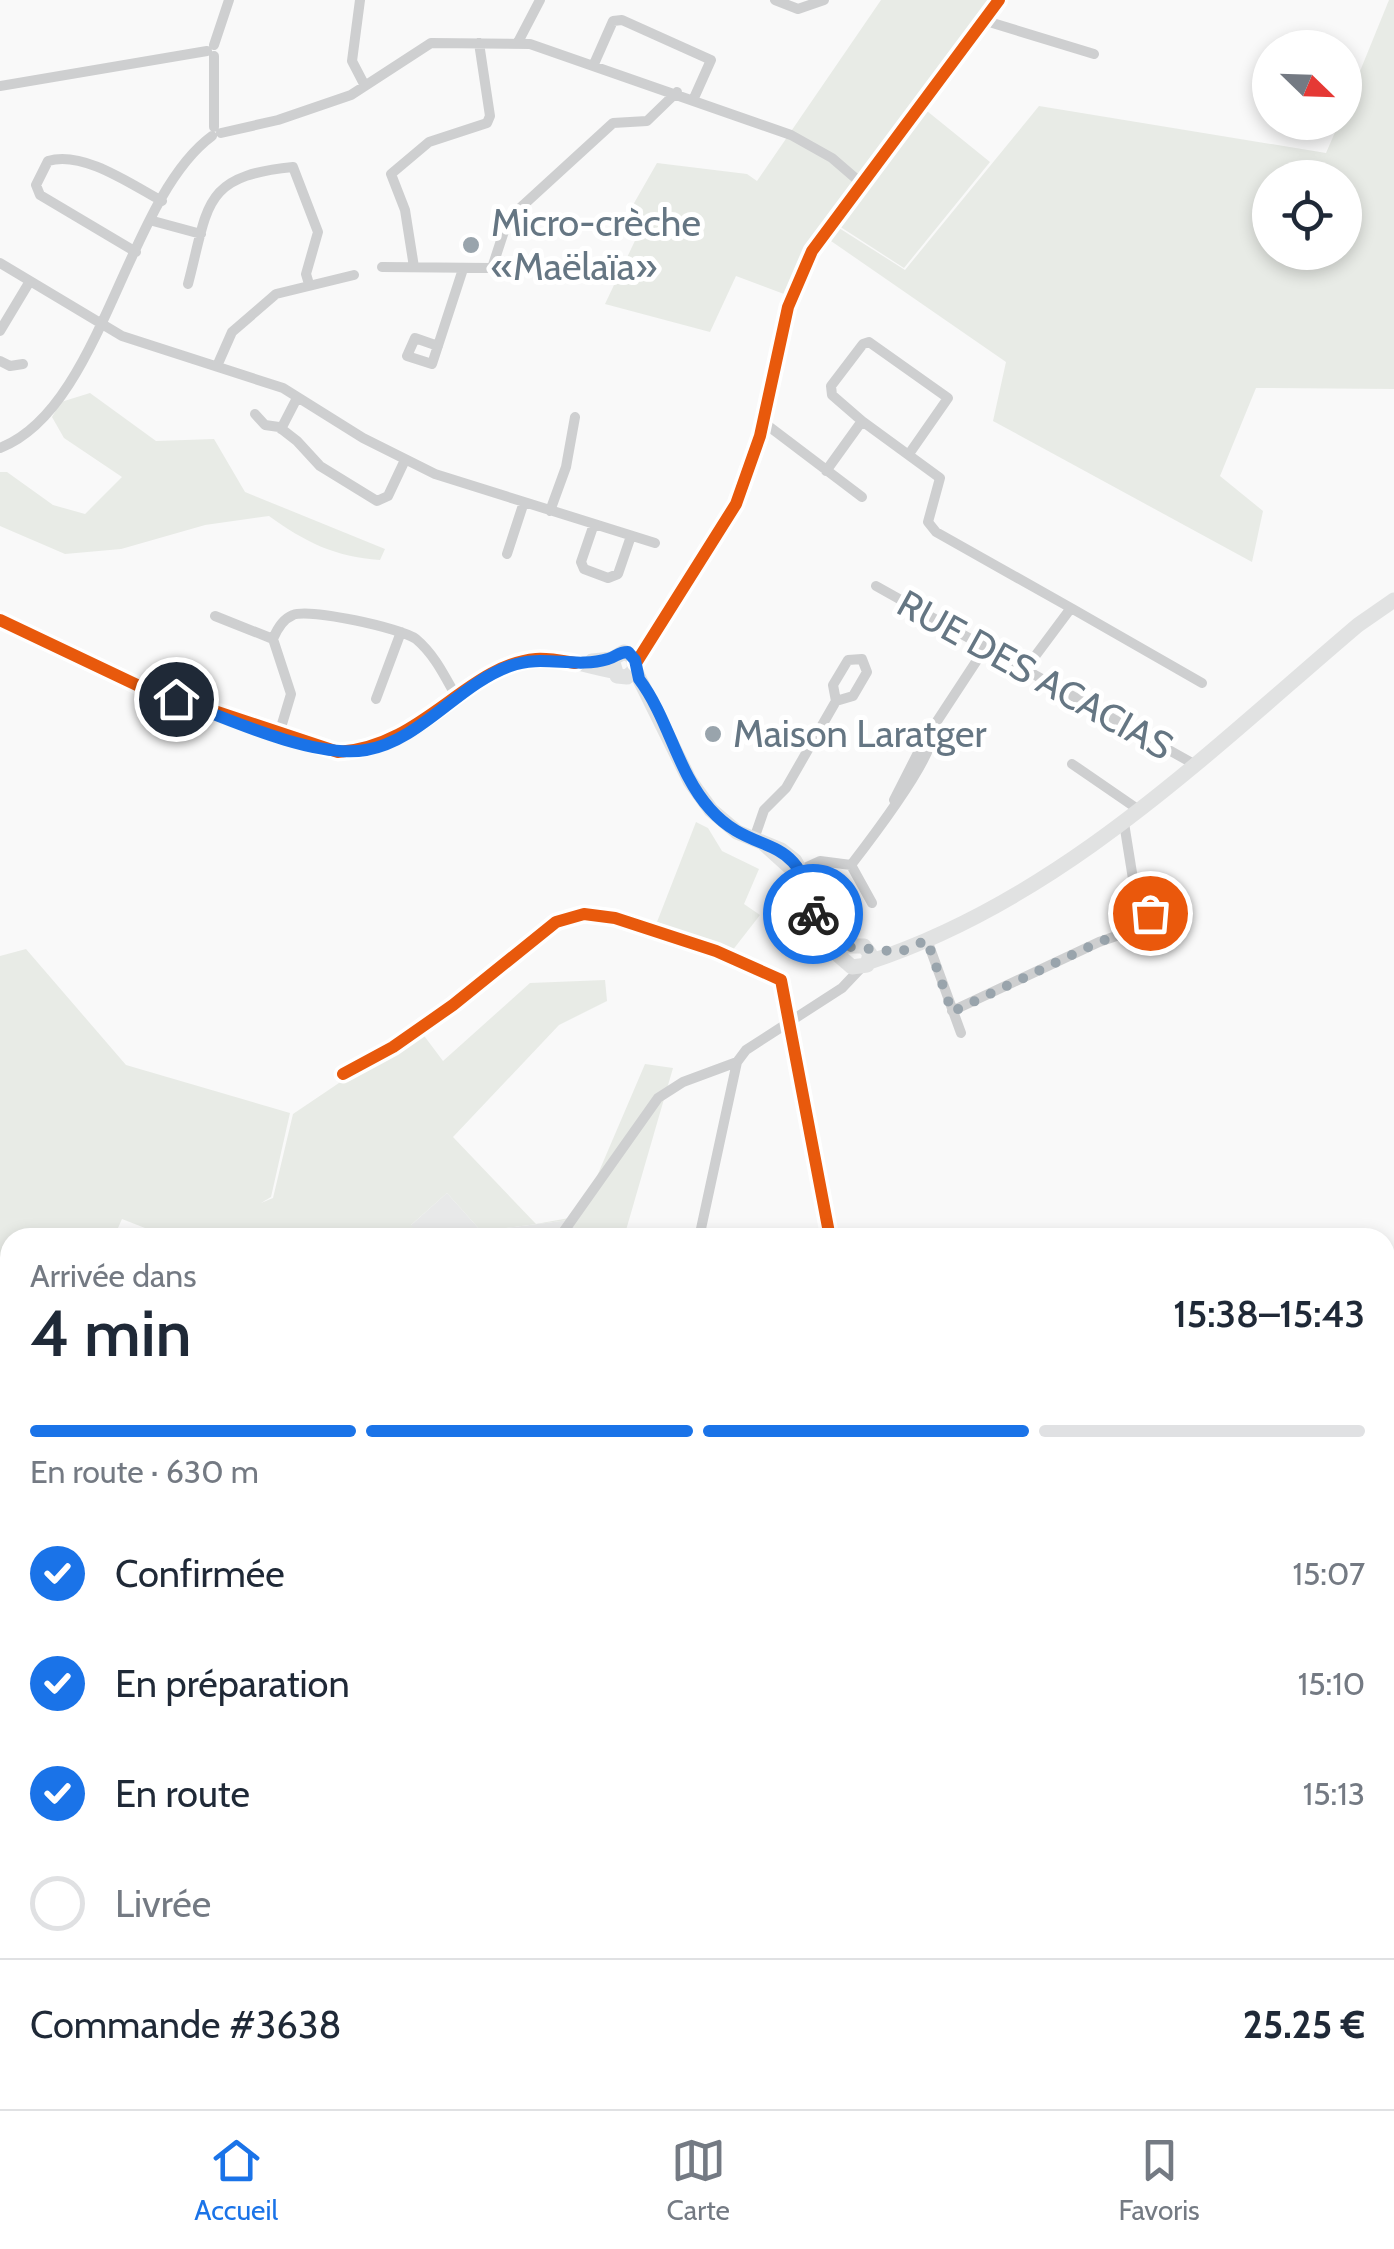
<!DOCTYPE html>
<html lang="fr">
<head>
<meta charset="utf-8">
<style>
	:root { --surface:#fff; --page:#f2f2f3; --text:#1f2937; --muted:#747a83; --line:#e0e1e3; --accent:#1a73e8 }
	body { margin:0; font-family:Cabin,sans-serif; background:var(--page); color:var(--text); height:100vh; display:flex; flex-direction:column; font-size:38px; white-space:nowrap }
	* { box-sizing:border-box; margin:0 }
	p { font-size:32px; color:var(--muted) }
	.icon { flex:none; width:55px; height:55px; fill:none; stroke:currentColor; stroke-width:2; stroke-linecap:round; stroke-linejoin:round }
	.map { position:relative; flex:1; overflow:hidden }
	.panel { position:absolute; left:0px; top:1228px; width:1395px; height:882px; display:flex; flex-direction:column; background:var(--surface); border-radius:30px 30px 0 0; box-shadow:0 5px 15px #0003 }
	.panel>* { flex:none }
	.needle { width:65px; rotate:113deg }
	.tools { position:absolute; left:1252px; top:30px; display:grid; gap:20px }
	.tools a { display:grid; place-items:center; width:110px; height:110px; border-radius:50%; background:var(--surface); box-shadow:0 5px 15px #0003; font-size:50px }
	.pin { position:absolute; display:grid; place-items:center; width:85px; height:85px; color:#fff; margin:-42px; border:5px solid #fff; border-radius:50%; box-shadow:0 2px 10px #0007 }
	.courier { position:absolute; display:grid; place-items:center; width:100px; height:100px; margin:-50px; border:8px solid #1a73e8; border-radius:50%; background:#fff; color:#222; box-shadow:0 2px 12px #0007 }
	.summary em { font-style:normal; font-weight:600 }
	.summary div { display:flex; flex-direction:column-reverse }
	.summary { display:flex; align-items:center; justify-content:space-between; height:170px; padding:0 30px }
	h1 { font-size:65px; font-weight:600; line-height:75px }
	.bar { display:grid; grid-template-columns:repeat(4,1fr); gap:15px 10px; align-content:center; height:120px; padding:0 30px }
	.bar i { height:12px; border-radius:8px; background:var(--line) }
	.bar .selected { background:var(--accent) }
	.bar p { grid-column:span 4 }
	.line { display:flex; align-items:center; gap:25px; padding:0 30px; border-top:2px solid var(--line) }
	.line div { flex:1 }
	ol { padding:0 30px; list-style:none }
	li { display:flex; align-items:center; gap:30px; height:110px }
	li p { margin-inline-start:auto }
	li .icon { padding:10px; border-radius:50%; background:var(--accent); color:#fff; stroke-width:4 }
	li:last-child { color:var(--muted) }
	li i { width:55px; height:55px; border:5px solid var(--line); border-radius:50% }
	.tab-bar { display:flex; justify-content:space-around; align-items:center; height:140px; border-top:2px solid var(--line); background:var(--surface); font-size:28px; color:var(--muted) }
	.tab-bar a { display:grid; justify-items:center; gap:5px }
	.tab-bar .selected { color:var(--accent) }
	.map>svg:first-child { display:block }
	.built { fill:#e8e9e9 }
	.green { fill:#e8ebe6; fill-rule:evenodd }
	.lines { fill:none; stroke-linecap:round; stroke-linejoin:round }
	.street { stroke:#cecfd0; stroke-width:10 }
	.secondary { stroke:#e1e2e2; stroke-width:15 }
	.cycleway-casing { stroke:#fff; stroke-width:19 }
	.cycleway { stroke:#e8590c; stroke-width:12 }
	.done { stroke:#99a4ac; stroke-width:10; stroke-dasharray:0 18 }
	.route { stroke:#1a73e8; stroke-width:12 }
	.poi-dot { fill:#99a4ac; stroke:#fff; stroke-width:4 }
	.labels { text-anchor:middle; stroke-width:10; stroke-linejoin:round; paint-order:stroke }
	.poi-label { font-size:38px; fill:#657683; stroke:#fff; text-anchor:start }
	.street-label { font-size:38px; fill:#657683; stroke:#fff }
</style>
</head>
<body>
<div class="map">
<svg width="1394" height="2109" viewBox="0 0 1394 2109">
	<rect width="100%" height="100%" fill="#f9f9f9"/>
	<path class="built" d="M447 1193 481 1231 569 1220 579 1233 576 1238H421L410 1226Z"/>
	<path class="green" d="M881 0H999L816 232 784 294 736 276 710 332 605 304 641 228 625 219 657 163 747 174 757 181Z
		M1389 0H1394V389L1256 388 1220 476 1263 511 1252 562 993 421 1006 362 831 241 839 228 905 270 1039 106 1326 153 1339 123 1345 122V108ZM1270 178H1345V252H1270Z
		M927 111 990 162 904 268 839 226Z
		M90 393 156 441 214 439 245 492 385 549 380 560C335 557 305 542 269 516L205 525 121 549 65 554 0 526V472H7L53 505 85 514 122 477 64 438 52 417 61 402Z
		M696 822 708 828 722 851 759 869 744 904 760 915 732 951 657 922Z
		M26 949 126 1065 290 1113 271 1197 261 1203 273 1198 293 1114 419 1029 443 1061 530 983 605 980 607 1001 559 1025 453 1137 536 1224 580 1216 645 1064 673 1068 624 1237H576L579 1233 569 1220 481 1231 447 1193 411 1225 421 1237H168L122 1219 114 1237 10 1238V1452L0 1455V956Z
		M1394 1495V1838L1385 1843V1505Z
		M281 2100H432L425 2109H277Z
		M609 2100H930L927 2109H606Z"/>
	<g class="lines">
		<path class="street" d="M360 0 352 61 365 86
			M775 0 798 9 824 0
			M986 21 1094 54
			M517 44 540 0
			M214 45 229 0
			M214 56V127
			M594 64 613 21 622 20 711 60 694 98
			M0 86 207 51
			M221 133 278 120 351 95 431 43 530 44 791 135 832 158 861 183
			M153 221 201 234
			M136 252 40 195 36 185 48 161C83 150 132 185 162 201
			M0 263 122 336 283 388 363 438 435 474 655 543
			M382 267 492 268 508 219 613 123 647 121 677 92
			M414 267 405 210 391 174 429 142 487 123 490 116 479 43
			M188 284C209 204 202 176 293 167L318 232 306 274 309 284
			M0 331 30 281
			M438 346 415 338 407 356 432 364 463 269
			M0 361 10 366 23 364
			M217 366 232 332 276 294 354 275
			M255 414 265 425 279 427 297 441 320 466 377 501 388 496 405 460
			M862 421 832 395 831 386 863 344 869 342 948 398 909 454
			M763 422 862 497
			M281 429 297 398
			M0 448C102 409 126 199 212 136
			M826 471 862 421 940 478 928 522 936 532 1071 608
			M550 511 566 467 575 417
			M594 524 581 562 584 569 608 578 618 574 631 536
			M507 554 524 502
			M876 586 1194 764
			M215 616 273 639
			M1024 671 1071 608 1202 683
			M376 699 401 632
			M279 734 291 694 273 639C277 629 283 619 293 615 309 608 401 628 416 639 435 655 445 677 457 698
			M1072 764 1139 810
			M894 800 924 741 985 648
			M754 839 764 810 786 788 836 701 833 685 848 660 862 659 867 672 853 696 836 701
			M851 865 872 903
			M796 872 820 861 851 865C868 843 933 758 932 735
			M927 940 961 1033
			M952 1011 1099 942 1145 926 1150 913 1133 879 1124 823
			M343 1074 393 1047 453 1005 556 922 584 914 615 918 716 951 781 980 830 1238
			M564 1231 658 1098 683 1082 737 1062
			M699 1238 737 1062 746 1050 842 988 860 969
			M808 1238 830 1234
			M917 1238H951
			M0 1648 10 1644
			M361 2100V2109
			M1144 2100 1148 2109"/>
		<path class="secondary" d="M0 620 139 686 338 752C422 747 463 669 534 659 559 656 587 666 612 671
			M592 661 612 659 624 652 633 657 635 670 627 677 617 676 612 659
			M636 663 736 504 760 436 788 307 812 251 999 0
			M635 670 690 781 711 810 737 832 781 850 795 861 806 881 814 916 823 934 840 946H864L870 954 867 965 852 967 816 936 795 872 763 843
			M869 962C1061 899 1207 753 1358 625L1394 600"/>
		<defs>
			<path id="cycleway" d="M0 620 139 686 338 752C423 747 467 665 536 659 548 658 563 661 575 663
				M636 663 736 504 760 436 788 307 812 251 999 0
				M343 1074 393 1047 453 1005 556 922 584 914 615 918 716 951 781 980 830 1238"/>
		</defs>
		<use href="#cycleway" class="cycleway-casing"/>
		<use href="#cycleway" class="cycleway"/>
	</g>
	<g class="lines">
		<path class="done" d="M813 914 823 934 840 946 900 952 927 940 952 1012 1099 942 1145 926 1150 913"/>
		<path class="route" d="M176 699C225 718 314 759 366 750 420 741 459 684 510 666 542 654 575 669 608 659 616 657 618 652 628 652L635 660 639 679C669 719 677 772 710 809 755 860 800 827 813 914"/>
	</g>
	<g class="poi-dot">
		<circle cx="471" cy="245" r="10"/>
		<circle cx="713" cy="734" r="10"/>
	</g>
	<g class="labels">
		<g class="poi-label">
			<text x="491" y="236">Micro-crèche<tspan x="491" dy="44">«Maëlaïa»</tspan></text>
			<text x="733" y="747">Maison Laratger</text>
		</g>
		<g class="street-label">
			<text transform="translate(1035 675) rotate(29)" y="13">RUE DES ACACIAS</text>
		</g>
	</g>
</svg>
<div class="tools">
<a><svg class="needle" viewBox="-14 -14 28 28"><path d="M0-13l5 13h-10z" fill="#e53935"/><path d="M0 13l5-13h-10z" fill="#747a83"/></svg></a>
<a><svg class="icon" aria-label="locate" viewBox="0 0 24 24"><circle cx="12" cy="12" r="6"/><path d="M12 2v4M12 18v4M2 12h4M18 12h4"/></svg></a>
</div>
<div class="pin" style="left:1150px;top:913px;background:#ea580c"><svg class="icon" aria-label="bag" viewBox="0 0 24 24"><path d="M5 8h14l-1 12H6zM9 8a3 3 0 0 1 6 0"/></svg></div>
<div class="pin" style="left:176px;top:699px;background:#1f2937"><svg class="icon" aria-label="home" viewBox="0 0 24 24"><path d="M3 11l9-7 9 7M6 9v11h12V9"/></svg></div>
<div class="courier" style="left:813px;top:914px"><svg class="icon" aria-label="bike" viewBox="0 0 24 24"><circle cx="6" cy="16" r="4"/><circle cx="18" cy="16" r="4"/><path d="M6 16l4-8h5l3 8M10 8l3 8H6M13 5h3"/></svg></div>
<section class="panel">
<div class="summary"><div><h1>4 min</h1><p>Arrivée dans</p></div><em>15:38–15:43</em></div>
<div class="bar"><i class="selected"></i><i class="selected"></i><i class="selected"></i><i></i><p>En route · 630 m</p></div>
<ol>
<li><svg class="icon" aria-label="check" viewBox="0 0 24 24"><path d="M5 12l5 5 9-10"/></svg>Confirmée<p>15:07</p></li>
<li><svg class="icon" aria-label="check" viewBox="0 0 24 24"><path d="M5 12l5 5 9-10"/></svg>En préparation<p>15:10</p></li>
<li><svg class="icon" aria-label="check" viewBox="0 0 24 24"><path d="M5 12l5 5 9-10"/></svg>En route<p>15:13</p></li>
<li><i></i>Livrée</li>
</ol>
<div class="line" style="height:130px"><div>Commande #3638</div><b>25.25 €</b></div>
</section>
</div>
<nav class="tab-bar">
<a class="selected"><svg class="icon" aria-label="home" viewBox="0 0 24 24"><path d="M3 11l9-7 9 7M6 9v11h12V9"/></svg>Accueil</a>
<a><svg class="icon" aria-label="map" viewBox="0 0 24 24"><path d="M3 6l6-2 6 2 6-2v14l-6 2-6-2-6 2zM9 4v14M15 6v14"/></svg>Carte</a>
<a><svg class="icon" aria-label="saved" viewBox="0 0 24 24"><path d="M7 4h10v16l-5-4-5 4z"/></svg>Favoris</a>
</nav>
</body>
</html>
